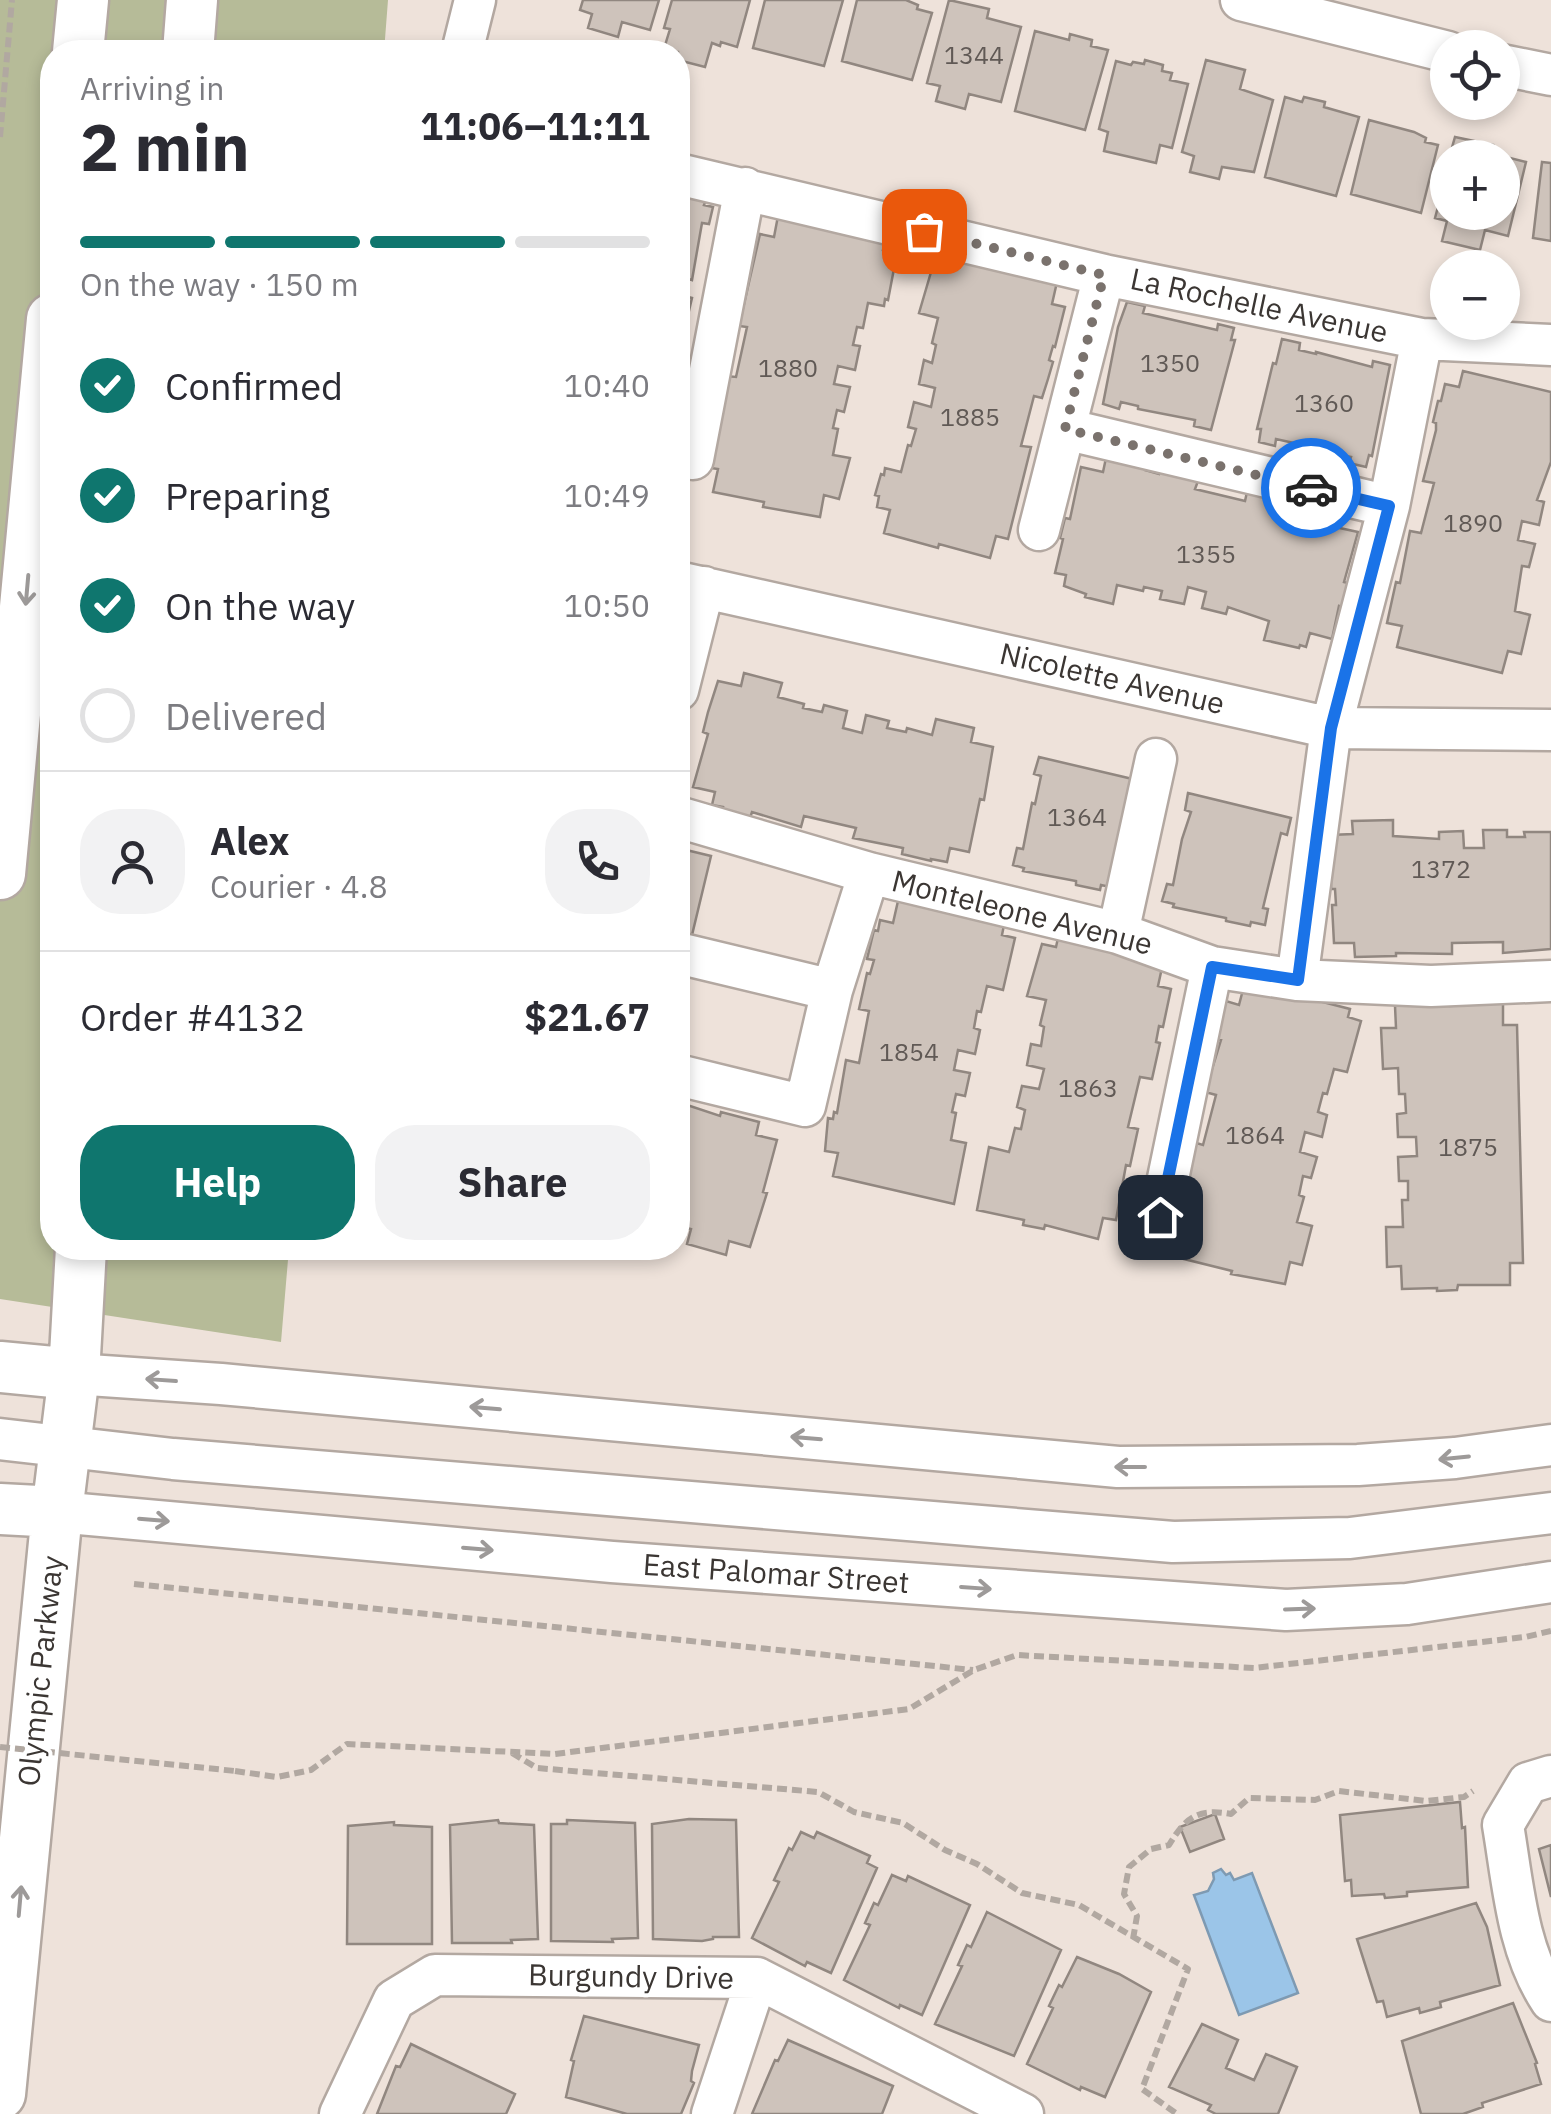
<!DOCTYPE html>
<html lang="en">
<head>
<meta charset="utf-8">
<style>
	:root { --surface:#fff; --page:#f2f2f3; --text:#2b2b33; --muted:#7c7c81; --line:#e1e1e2; --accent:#0f766e }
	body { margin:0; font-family:"IBM Plex Sans",sans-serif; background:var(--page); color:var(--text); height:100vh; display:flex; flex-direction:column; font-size:38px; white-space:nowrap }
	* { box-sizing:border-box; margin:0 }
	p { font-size:32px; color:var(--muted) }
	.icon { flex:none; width:55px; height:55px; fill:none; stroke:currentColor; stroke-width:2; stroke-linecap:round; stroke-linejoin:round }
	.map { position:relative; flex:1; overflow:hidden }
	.panel { position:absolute; left:40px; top:40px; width:650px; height:1220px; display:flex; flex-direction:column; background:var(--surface); border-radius:40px; box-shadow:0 5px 15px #0003 }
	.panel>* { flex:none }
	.fabs { position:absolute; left:1430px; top:30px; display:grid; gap:20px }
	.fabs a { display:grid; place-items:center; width:90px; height:90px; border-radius:50%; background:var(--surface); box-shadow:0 5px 15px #0003; font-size:50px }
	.pin { position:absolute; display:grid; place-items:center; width:85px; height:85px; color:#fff; margin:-42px; border-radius:20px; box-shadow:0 5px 15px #0006 }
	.courier { position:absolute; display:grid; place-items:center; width:100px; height:100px; margin:-50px; border:8px solid #1a73e8; border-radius:50%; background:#fff; color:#222; box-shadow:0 2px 12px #0007 }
	.headline em { font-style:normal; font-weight:800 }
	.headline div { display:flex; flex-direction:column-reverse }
	.headline { display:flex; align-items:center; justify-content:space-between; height:170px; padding:0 40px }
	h1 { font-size:65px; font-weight:800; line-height:75px }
	.bar { display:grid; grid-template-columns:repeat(4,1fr); gap:15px 10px; align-content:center; height:120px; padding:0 40px }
	.bar i { height:12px; border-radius:8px; background:var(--line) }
	.bar .active { background:var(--accent) }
	.bar p { grid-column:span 4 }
	.line { display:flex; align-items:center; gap:25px; padding:0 40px; border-top:2px solid var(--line) }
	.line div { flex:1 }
	.round { display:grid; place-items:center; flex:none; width:105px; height:105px; border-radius:40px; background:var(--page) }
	ol { padding:0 40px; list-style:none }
	li { display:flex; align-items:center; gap:30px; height:110px }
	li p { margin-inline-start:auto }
	li .icon { padding:10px; border-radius:50%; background:var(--accent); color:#fff; stroke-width:4 }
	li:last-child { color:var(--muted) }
	li i { width:55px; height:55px; border:5px solid var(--line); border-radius:50% }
	.button { display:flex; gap:20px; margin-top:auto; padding:20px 40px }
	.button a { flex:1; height:115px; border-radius:40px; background:var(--accent); color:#fff; font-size:40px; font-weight:800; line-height:115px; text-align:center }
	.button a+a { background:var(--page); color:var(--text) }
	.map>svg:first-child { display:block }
	.green { fill:#b6bb98 }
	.water { fill:#9bc5e8; stroke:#7e9ab2; stroke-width:2.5 }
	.building { fill:#cec3bb; stroke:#918780; stroke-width:2.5 }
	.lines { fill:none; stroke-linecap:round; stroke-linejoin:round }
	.minor-casing { stroke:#b3a8a1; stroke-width:45 }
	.major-casing { stroke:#b3a8a1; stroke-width:55 }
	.path { stroke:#b1a8a1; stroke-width:6; stroke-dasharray:10 5; stroke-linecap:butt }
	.minor { stroke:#fff; stroke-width:40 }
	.major { stroke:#fff; stroke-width:50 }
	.path-bridge { stroke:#b1a8a1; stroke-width:6; stroke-dasharray:10 5; stroke-linecap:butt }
	.oneway { stroke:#9d9a99 }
	.done { stroke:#7a726d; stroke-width:10; stroke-dasharray:0 18 }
	.route { stroke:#1a73e8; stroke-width:12 }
	.labels { text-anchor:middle; stroke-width:8; stroke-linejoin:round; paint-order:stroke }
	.number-label { font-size:25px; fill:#605955 }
	.street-label { font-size:30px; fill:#3b3633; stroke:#fff }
</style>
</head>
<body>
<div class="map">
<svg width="1551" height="2114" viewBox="0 0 1551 2114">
	<rect width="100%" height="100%" fill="#eee2da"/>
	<path class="green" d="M0 0H388L384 52H52V1248H289L281 1342 0 1299Z"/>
	<path class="water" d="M1221 1869 1226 1875 1230 1873 1234 1880 1252 1873 1298 1993 1239 2015 1194 1895 1208 1891 1214 1879 1213 1873Z"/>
	<path class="building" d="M583 0H659L650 30 622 22 618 37 588 28 592 14 580 10Z
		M672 0H750L737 47 721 42 720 46 712 43 705 67 678 60V52H663L670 29 664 28Z
		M765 0H843L824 66 753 48Z
		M857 0H906L918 5 917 9 932 13 912 80 842 61Z
		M949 0 989 9 987 18 1021 27 1001 102 969 94 965 109 936 101 940 86 927 83Z
		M1035 31 1069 40 1070 34 1092 40 1091 46 1108 50 1085 130 1015 111Z
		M1145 60 1163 65 1162 71 1172 73 1170 80 1188 84 1172 148 1160 145 1156 163 1104 151 1108 132 1099 129 1116 61 1131 65 1133 62 1144 64Z
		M1206 60 1245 70 1240 89 1273 100 1254 172 1222 167 1219 179 1190 172 1194 156 1182 152Z
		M1285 97 1302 102 1304 97 1325 102 1324 107 1359 117 1336 196 1265 177Z
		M1369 120 1414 132 1426 138 1425 142 1438 145 1421 213 1351 194Z
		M1455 137 1493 145 1490 153 1526 162 1508 236 1485 230 1480 250 1442 241 1447 221 1435 218 1448 169V212H1502V158H1449Z
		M1542 162 1551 163V241L1533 238Z
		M685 195 706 200 704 205 713 207 709 224 702 223 692 280 689 279 684 296 692 298 688 315 678 313V197L684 198Z
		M778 216 885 241 883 250 897 253 888 300 885 299 884 306 868 303 863 328 857 327 853 345 860 346 855 370 838 366 834 384 850 387 844 412 837 410 833 428 838 429 833 455 850 458 839 499 824 495 820 517 763 507 764 502 713 492 718 469 704 467 726 376 736 377 747 327 739 326 760 234 774 237Z
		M949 255 1057 282 1052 304 1065 307 1055 347 1053 346 1049 360 1053 362 1048 379 1042 398 1034 396 1021 446 1031 447 1008 539 996 536 990 558 939 544 938 548 884 533 890 510 877 507 879 496 875 495 881 474 884 475 885 468 901 472 908 445 911 446 916 429 908 427 914 402 931 407 935 388 919 384 924 360 932 363 936 345 932 343 938 318 919 313 934 262 947 265Z
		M1127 302 1145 306 1143 313 1217 330 1218 324 1234 328 1231 340H1235L1211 430 1194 426 1195 420 1138 409V406L1121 402 1119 409 1103 404 1118 327Z
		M1282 339 1300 343 1299 350 1316 354V352L1372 367 1373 361 1390 365 1372 456 1369 455 1366 467 1349 463 1351 457 1294 446V443L1276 439 1275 446 1259 442 1261 429H1257L1273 363 1276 364Z
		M1463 371 1551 392V462L1537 500 1544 502 1539 525 1522 521 1518 540 1535 544 1529 567 1522 566 1515 611 1530 615 1521 654 1508 651 1502 673 1397 647 1402 626 1387 623 1396 582 1400 583 1410 531 1421 533 1434 483 1423 481 1436 430V423L1433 422 1438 401H1441L1445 384 1459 387Z
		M1106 458 1145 468V470L1159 474 1160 470 1198 481 1195 489 1245 501 1247 492 1285 501 1284 503 1338 513 1335 527 1358 532 1344 582 1348 583 1342 607 1339 606 1332 639 1310 633 1306 647 1300 645 1299 648 1264 640 1269 621 1228 607 1226 614 1202 608 1206 592 1188 587 1184 604 1160 599 1162 591 1144 587 1143 591 1117 585 1113 604 1085 597 1086 594 1064 586 1066 575 1055 573 1063 539 1060 538 1065 518 1070 519 1081 467 1103 472Z
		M744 673 782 683 778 697 804 704 803 708 822 712 824 705 847 711 843 728 862 733 866 715 889 721 887 728 906 732 907 728 932 735 936 719 974 728 971 742 993 747 984 800 980 799 969 852 950 848 947 862 931 859V861L902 854 903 848 853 838 856 828 804 816 801 827 752 812 750 818 722 811 723 807 712 805 715 792 693 787 708 734 703 732 708 712 718 681 741 686Z
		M1039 757 1141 781 1115 888 1101 885 1100 890 1076 885V881L1023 871 1024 868 1013 865 1017 848 1023 849 1032 803 1035 804 1041 776 1034 774Z
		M1188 793 1291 818 1287 835 1281 833 1263 908 1268 909 1265 925 1251 922 1250 926 1226 921V918L1173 907 1174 904 1162 901 1167 884 1173 885 1182 839 1191 812 1185 810Z
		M1393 820V836L1439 839V832L1463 831 1464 848H1484L1483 830H1507V837H1525L1524 832H1551V949L1503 953V942L1452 943V954L1396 953V956L1355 957 1354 943H1334L1332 905H1336L1335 889H1331L1330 835 1353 834 1352 821Z
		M678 848 711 856 692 935 678 932Z
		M898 901 1004 925 1002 935 1015 938 1003 990 987 986 981 1012 977 1011 974 1028 980 1030 975 1054 958 1050 954 1070 970 1073 965 1096 956 1094 952 1112 956 1113 951 1140 966 1143 954 1204 833 1176 838 1153 825 1151 828 1118 833 1119 834 1112 837 1113 846 1060 859 1063 869 1011 859 1009 867 973 870 974 874 960 867 959 874 930 878 931 880 920 893 923Z
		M1058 938 1163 963 1158 986 1171 989 1163 1027 1159 1026 1156 1042 1160 1043 1152 1079 1140 1077 1128 1127 1138 1129 1130 1166 1126 1165 1116 1220 1103 1218 1098 1239 1045 1225 1044 1229 1023 1225 1024 1220 977 1210 989 1147 1009 1152 1015 1128 1021 1129 1025 1110 1017 1107 1022 1086 1039 1089 1044 1069 1027 1065 1031 1044 1041 1046 1044 1027 1040 1025 1046 1000 1027 996 1042 944 1056 947Z
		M1245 982 1350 1009 1348 1017 1361 1021 1347 1072 1334 1069 1327 1094 1323 1093 1318 1112 1327 1115 1322 1137 1305 1132 1300 1152 1317 1157 1311 1178 1303 1176 1299 1195 1304 1197 1297 1222 1312 1226 1302 1265 1290 1262 1285 1284 1231 1274 1232 1271 1180 1258 1186 1236 1172 1232 1193 1142 1203 1145 1216 1095 1205 1092 1221 1040 1216 1039 1226 1001 1239 1005Z
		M1450 1001V1006L1503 1003V1025H1517L1523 1263H1510V1285H1458L1457 1290 1437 1291V1288L1402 1289 1401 1266 1387 1267 1386 1227H1403L1402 1200H1408V1181H1399L1398 1157 1417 1156 1416 1137H1398L1397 1114 1406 1113 1405 1094H1399L1398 1068 1383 1069 1381 1028H1396L1395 1006Z
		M678 1102 720 1116 721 1112 759 1122 756 1135 777 1140 763 1192 767 1193 750 1247 729 1241 726 1255 687 1244 691 1229 678 1225Z
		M1460 1802 1462 1828 1465 1827 1468 1887 1407 1892V1896L1385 1898 1384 1894 1352 1896 1351 1880 1345 1881 1340 1815Z
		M1215 1814 1224 1839 1190 1852 1180 1827Z
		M689 1819 736 1820 739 1937H713V1939L702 1941 653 1939 652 1824Z
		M498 1820 499 1823 534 1825 538 1939 511 1940 512 1943H452L450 1825Z
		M567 1820 635 1823 638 1938 612 1939 613 1942 551 1941V1824H567Z
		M394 1822V1825L432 1827V1944H347L348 1826Z
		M801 1832 814 1838 817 1832 870 1856 867 1863 877 1868 831 1973 807 1962 805 1966 752 1938 779 1882 774 1880 789 1848 792 1850Z
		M1551 1845V1897L1539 1849Z
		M892 1875 906 1881 908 1876 970 1905 922 2015 900 2005 899 2008 844 1980 870 1925 865 1923 874 1903 878 1905Z
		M1476 1903 1487 1927 1500 1985 1440 2002 1441 2007 1420 2013 1419 2008 1387 2017 1383 2001 1377 2002 1357 1939Z
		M987 1912 1061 1950 1014 2056 935 2024 962 1966 958 1965 967 1945 971 1947Z
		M1077 1957 1119 1974 1151 1992 1105 2097 1081 2087 1080 2090 1027 2064 1053 2008 1049 2006 1059 1985 1062 1987Z
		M1513 2003 1537 2063 1535 2064 1541 2084 1482 2103 1483 2107 1463 2114H1421L1402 2041Z
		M584 2016 699 2045 692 2071 691 2081 694 2083 681 2114H627L566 2097 574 2061 571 2060Z
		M1202 2024 1238 2040 1226 2068 1254 2080 1266 2054 1297 2067 1278 2114H1216L1208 2110 1211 2105 1169 2087Z
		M788 2040 893 2086 882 2114H752L775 2060 778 2061Z
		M411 2044 515 2094 506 2114H377L396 2066 400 2067Z"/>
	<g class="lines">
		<defs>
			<path id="minor" d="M1241 0 1448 52
				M462 52 475 0
				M1502 65 1551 75
				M678 174 1104 275 1422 339 1551 345
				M1065 429 1389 506
				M693 459 745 188
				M1039 530 1104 275
				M678 582 1331 728 1551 730
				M678 690 704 587
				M678 817 869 873 1118 933 1212 967 1297 980 1431 986 1551 981
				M1118 933 1156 759
				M678 953 832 990
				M1297 980 1331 728 1389 506 1422 339
				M678 1075 805 1106 832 990 869 873
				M1160 1217 1212 967
				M74 1374 221 1384 1118 1467 1358 1465 1455 1458 1551 1445
				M0 1439 173 1459 1173 1542 1350 1538 1551 1513
				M57 1512 612 1562 1286 1610 1407 1604 1551 1582
				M1551 1776 1528 1783 1503 1825C1513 1884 1517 1950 1551 2001
				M340 2114 394 2000 435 1975 757 1978 1023 2114
				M712 2114 757 1978"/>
			<path id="major" d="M78 52 83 0
				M188 52 192 0
				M0 874 52 319
				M0 1367 74 1374
				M0 1509 57 1512
				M0 2094 57 1512 74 1374 81 1248"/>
		</defs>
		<use href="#minor" class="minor-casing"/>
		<use href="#major" class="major-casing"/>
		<path class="path" d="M0 137 12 0
			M134 1584 973 1670
			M512 1753 537 1768 818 1792 854 1812 903 1823 945 1850 977 1864 1022 1893 1079 1905 1188 1969 1142 2089 1177 2114
			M235 1771 277 1777 311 1770 347 1744 555 1754 909 1709 974 1670 1017 1655 1254 1668 1525 1637 1551 1631
			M1133 1939 1137 1916 1124 1894 1129 1867 1151 1849 1169 1845C1186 1817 1198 1808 1231 1814L1249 1798 1315 1800 1339 1791 1426 1801 1464 1797 1473 1791"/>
		<use href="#minor" class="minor"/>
		<use href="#major" class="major"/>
		<path class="path-bridge" d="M0 1747 235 1771"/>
	</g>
	<defs><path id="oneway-shaft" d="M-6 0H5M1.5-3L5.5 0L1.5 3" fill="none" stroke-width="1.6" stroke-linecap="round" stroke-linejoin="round" transform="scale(2.5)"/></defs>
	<g class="oneway">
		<use href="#oneway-shaft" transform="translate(27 590) rotate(95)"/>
		<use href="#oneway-shaft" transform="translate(161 1380) rotate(-176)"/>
		<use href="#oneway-shaft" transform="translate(485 1408) rotate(-175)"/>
		<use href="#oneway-shaft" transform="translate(806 1438) rotate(-175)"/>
		<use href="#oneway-shaft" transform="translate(1454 1458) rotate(174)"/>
		<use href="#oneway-shaft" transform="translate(1130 1467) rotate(-180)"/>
		<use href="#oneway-shaft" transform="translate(154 1520) rotate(5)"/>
		<use href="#oneway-shaft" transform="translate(478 1549) rotate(5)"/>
		<use href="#oneway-shaft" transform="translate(976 1588) rotate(4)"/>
		<use href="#oneway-shaft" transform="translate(1300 1609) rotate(-2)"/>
		<use href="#oneway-shaft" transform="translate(20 1901) rotate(-85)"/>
	</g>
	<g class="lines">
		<path class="done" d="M924 231 1104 275 1065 429 1311 488"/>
		<path class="route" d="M1160 1217 1212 967 1298 980 1331 728 1389 506 1311 488"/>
	</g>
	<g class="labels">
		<g class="number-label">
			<text x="974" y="64">1344</text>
			<text x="1170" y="372">1350</text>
			<text x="788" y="377">1880</text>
			<text x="1324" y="412">1360</text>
			<text x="970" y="426">1885</text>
			<text x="1473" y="532">1890</text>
			<text x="1206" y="563">1355</text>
			<text x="1077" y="826">1364</text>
			<text x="1441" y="878">1372</text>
			<text x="909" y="1061">1854</text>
			<text x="1088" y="1097">1863</text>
			<text x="1255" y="1144">1864</text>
			<text x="1468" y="1156">1875</text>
		</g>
		<g class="street-label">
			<text transform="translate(1259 306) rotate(12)" y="10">La Rochelle Avenue</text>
			<text transform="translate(1112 679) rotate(13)" y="10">Nicolette Avenue</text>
			<text transform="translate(1022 913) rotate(14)" y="10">Monteleone Avenue</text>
			<text transform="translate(776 1574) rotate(4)" y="10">East Palomar Street</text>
			<text transform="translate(41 1671) rotate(-84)" y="10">Olympic Parkway</text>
			<text transform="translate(631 1977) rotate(1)" y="10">Burgundy Drive</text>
		</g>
	</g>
</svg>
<div class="fabs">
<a><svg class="icon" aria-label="locate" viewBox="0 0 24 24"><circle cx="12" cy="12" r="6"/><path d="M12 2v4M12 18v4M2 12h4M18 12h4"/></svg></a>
<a>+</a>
<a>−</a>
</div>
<div class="pin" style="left:924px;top:231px;background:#ea580c"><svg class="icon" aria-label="bag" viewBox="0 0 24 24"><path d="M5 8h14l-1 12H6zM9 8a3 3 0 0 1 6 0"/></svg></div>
<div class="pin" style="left:1160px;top:1217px;background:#1f2937"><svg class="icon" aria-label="home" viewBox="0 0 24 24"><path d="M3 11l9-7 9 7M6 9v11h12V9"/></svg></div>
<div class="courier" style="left:1311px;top:488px"><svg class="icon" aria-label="car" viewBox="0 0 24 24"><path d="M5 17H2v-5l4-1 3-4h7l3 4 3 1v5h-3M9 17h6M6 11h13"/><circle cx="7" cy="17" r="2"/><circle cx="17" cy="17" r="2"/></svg></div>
<section class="panel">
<div class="headline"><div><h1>2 min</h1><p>Arriving in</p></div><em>11:06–11:11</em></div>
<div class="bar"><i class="active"></i><i class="active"></i><i class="active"></i><i></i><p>On the way · 150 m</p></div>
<ol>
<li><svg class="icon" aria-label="check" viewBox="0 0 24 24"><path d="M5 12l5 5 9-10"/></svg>Confirmed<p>10:40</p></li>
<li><svg class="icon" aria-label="check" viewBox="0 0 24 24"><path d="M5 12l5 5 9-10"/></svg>Preparing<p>10:49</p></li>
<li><svg class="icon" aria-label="check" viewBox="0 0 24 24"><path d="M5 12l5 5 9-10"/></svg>On the way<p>10:50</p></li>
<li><i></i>Delivered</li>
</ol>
<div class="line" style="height:180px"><a class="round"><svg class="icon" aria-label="person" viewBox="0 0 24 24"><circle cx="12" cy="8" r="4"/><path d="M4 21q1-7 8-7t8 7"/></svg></a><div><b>Alex</b><p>Courier · 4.8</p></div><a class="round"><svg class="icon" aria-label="phone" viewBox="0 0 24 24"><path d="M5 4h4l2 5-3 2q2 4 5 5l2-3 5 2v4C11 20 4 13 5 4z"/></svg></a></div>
<div class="line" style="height:130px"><div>Order #4132</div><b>$21.67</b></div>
<div class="button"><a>Help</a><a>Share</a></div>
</section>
</div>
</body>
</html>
